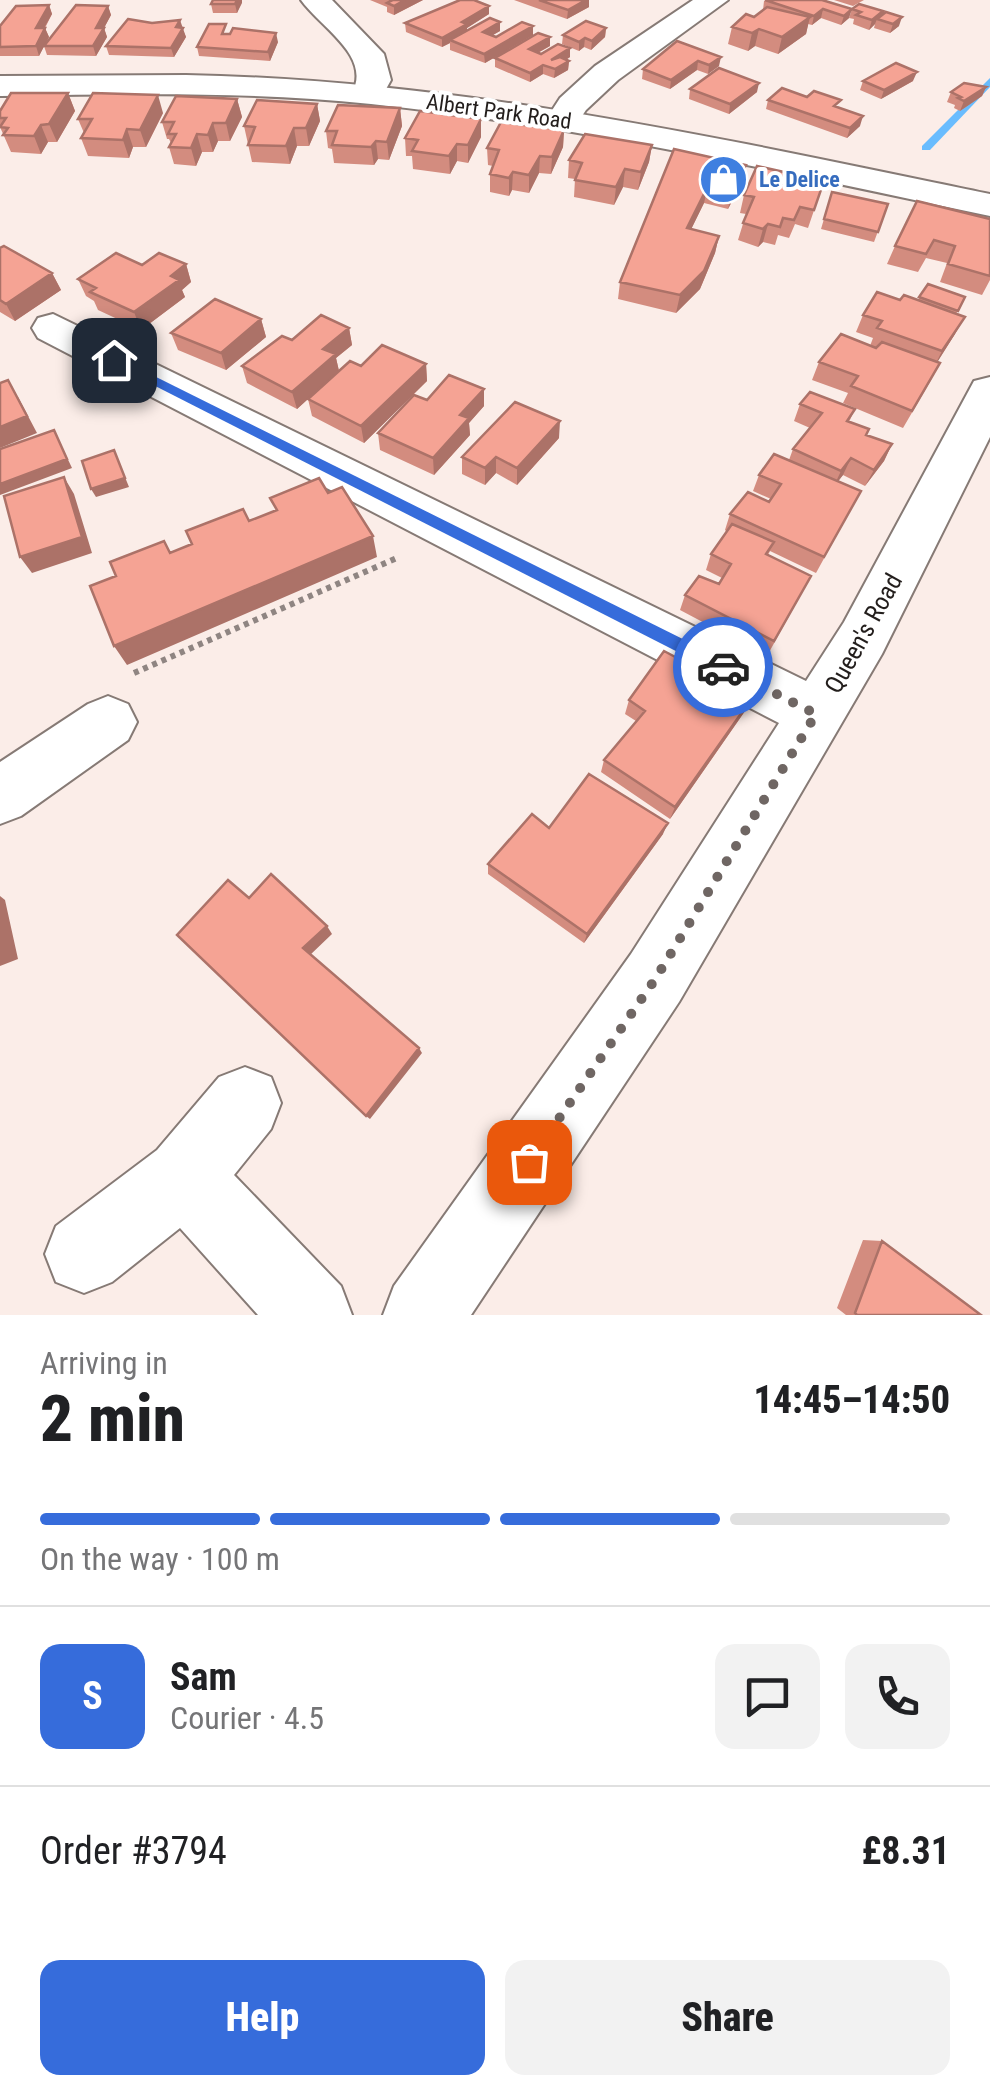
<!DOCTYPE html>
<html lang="en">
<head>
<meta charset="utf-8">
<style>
	:root { --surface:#fff; --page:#f2f2f2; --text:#202124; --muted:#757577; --line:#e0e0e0; --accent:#366cdb }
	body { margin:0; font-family:"Roboto Condensed",sans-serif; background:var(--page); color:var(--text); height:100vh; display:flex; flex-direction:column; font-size:38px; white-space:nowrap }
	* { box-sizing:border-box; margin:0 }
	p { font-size:32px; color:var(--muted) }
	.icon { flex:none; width:55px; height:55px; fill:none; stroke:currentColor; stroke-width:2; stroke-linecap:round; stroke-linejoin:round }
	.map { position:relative; height:1315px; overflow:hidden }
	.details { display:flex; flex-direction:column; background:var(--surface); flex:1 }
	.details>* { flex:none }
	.pin { position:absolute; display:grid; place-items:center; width:85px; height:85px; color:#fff; margin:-42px; border-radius:20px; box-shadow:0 5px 15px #0006 }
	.courier { position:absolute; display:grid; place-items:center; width:100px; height:100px; margin:-50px; border:8px solid #366cdb; border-radius:50%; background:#fff; color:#222; box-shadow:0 2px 12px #0007 }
	.head em { font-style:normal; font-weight:800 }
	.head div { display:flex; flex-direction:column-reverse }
	.head { display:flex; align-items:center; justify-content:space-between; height:170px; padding:0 40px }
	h1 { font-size:65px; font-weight:800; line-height:75px }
	.bar { display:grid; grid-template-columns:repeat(4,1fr); gap:15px 10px; align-content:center; height:120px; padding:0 40px }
	.bar i { height:12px; border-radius:8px; background:var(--line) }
	.bar .active { background:var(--accent) }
	.bar p { grid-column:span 4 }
	.line { display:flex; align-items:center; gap:25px; padding:0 40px; border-top:2px solid var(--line) }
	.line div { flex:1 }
	.round { display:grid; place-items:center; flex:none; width:105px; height:105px; border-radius:20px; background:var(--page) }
	.button { display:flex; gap:20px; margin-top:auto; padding:20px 40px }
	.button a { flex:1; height:115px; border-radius:20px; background:var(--accent); color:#fff; font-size:40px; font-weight:800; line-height:115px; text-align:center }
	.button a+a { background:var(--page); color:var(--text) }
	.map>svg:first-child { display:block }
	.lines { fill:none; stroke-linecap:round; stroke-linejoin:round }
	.stream { fill:#69bcfe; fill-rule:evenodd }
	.minor-casing { stroke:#867a75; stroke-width:4 }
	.tertiary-casing { stroke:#867a75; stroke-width:4 }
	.path { stroke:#8f8582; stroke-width:6; stroke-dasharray:5 5; stroke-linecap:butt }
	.minor { fill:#fff; fill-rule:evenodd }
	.tertiary { fill:#fff; fill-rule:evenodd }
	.wall { fill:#d38c7f }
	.shaded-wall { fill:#ac7268 }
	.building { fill:#f5a394; stroke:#ac7268; stroke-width:2.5 }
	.route { fill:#366cdb }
	.done { stroke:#6f6663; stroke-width:10; stroke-dasharray:0 18 }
	.labels { text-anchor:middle; stroke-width:8; stroke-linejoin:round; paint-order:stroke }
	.far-street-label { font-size:22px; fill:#231e1c; stroke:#fff }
	.far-shop-label { font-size:22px; font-weight:bold; fill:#366cbe; stroke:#fff; text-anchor:start }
	.street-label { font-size:25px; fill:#231e1c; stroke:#fff }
</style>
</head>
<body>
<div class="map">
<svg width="990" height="1315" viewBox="0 0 990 1315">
	<rect width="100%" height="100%" fill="#fbede8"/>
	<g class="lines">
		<path class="stream" d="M990 78V87L930 150H922V146Z"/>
		<defs>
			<path id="minor" d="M301 0H332L384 54 391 80 380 100H356L352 93C372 56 321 28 301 0Z
				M693 0H728L618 80 586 110 576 125H552L547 118 560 98 595 66Z
				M53 314 806 681 844 622 974 381 990 377V437L882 654 679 1002 471 1315H383L394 1286 631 954 779 723 38 338 32 328 38 318Z
				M108 696 128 704 137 722 128 740 21 816 0 824V762L88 704Z
				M245 1067 271 1077 281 1103 271 1129 234 1175 341 1286 352 1315H258L180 1228 112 1282 84 1293 56 1282 45 1254 56 1226 157 1150 219 1077Z"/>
			<path id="tertiary" d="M186 75C459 80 724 139 990 194V216C785 173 580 126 371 104 248 91 124 94 0 96V76Z"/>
		</defs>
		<use href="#minor" class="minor-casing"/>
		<use href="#tertiary" class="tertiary-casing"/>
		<path class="path" d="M134 673 397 558"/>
		<use href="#minor" class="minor"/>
		<use href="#tertiary" class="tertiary"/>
	</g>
	<path class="wall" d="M213 0H251H242L237 13H213L211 4Z
		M370 0H423L394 15 387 12V7Z
		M514 0H589V7L567 19Z
		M822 0 849 18 841 25 821 18 812 25 808 24 806 34 778 54 755 46 748 51 728 44 732 27 754 17 763 10 764 1Z
		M834 0H864L853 6Z
		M49 5 52 14 45 28 49 37 45 45 108 6 111 15 104 28 107 37 96 56 47 55 44 46 39 56H0V26Z
		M489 6V14L467 28V31H500L492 35 496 37 533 26V35L485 63 450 50V43L442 47 406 32 405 23Z
		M852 9 882 15 899 26 890 33 874 28 875 24 869 30 853 24 854 19 849 18Z
		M182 28 186 37 174 57 109 55 106 46Z
		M606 28 605 37 591 50 584 47 579 51 562 44 563 35Z
		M228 34 278 42 270 61 199 56 197 47Z
		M677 41 719 66 708 74 697 70 670 89 642 79 643 69Z
		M550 46 538 53 570 57 566 60 569 61 568 70 554 78 543 74 530 82 495 67V58Z
		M863 81H913L881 99 860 90Z
		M986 87 982 96 960 111 954 108 955 105 947 102 951 92Z
		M690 89 757 92 729 114 689 99Z
		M68 93 75 111 57 142H48L41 154 11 152 0 127V111Z
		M237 99 242 117 230 141H218L213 152H202L196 166 174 164 169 147 171 143 169 139H167L162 122Z
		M768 100 838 108 860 126 847 138 766 109Z
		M317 104 320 121 309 146H297L290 164 252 162 244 126Z
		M400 108 402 126 389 160 378 159 374 165 334 163 332 149 328 148 326 131Z
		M163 113 146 147H133L129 158 88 156 81 138 84 133 78 119Z
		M564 130 563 147 551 174 539 173 529 193 512 190 509 196 490 192V174L493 166 488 165 487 148Z
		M481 137 468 163 457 161 450 174 413 169 412 156H406L405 138Z
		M652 145 649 162 638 190 623 187 614 205 574 197 575 179 568 178 569 160Z
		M674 149 742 182 728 209 704 203 691 229 719 236 715 253 700 289 676 313 618 299 620 282Z
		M824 181 808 228 795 224 789 238 778 235 775 245 763 242 758 247 738 240 746 214 740 213 744 195Z
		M832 192 888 204 874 242 821 229Z
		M990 219V280L982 295 940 282 947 263 926 258 918 272 887 264 895 246Z
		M0 248 52 273 61 290 15 321 0 312Z
		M186 264 191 282 182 290 185 297 141 330 98 310 94 301 86 296 78 279 142 265Z
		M928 284 965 297 956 314 955 334 937 362 931 380 903 428 843 403 848 393 812 380 819 362 870 346 873 338 856 332 863 315 900 300H918Z
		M261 319 266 337 226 370 178 350 171 333Z
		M349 328 352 345 336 358 339 371 361 366 426 364 427 381 364 443 312 416 308 399 297 409 247 383 242 366 292 340Z
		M427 400 484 406 469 423 470 435 434 475 380 450 378 433Z
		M800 404 855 409 849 422 866 435 892 444 884 461 865 486 843 475 838 481 861 491 816 573 770 551 768 555 811 576 767 656 680 610 685 595 719 584 722 578 706 570 711 554 727 532 725 530 730 514 769 502 771 499 753 491 759 475 789 460 793 449 810 428 794 421Z
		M559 438 517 485 496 473 485 485 462 474V457Z
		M629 700 745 711 670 819 601 772 604 760 636 721 625 714Z
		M549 828 663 834 584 943 488 874V864Z
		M863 1240 882 1241 981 1315H846L837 1308Z"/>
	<path class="shaded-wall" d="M237 0H242V3L237 13 235 4Z
		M405 0H423L394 15V6Z
		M580 0H589V7L567 19 568 10Z
		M49 5 52 14 39 37 36 28Z
		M108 6 111 15 104 28 107 37 96 56 93 46 96 28Z
		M489 6V14L467 28V34L450 40V43L442 47V38L462 22Z
		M823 9 821 18 812 25 814 16Z
		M852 9 849 18 841 25 844 16Z
		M883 11 880 20 877 19 875 24 869 30 872 20Z
		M810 17 806 34 778 54 782 37Z
		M902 17 899 26 890 33 893 24Z
		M180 20 186 37 174 57 171 48 176 27Z
		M500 22V31L483 41V32Z
		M533 26V35L485 63 484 54Z
		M45 28 49 37 39 56 36 46Z
		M606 28 605 37 591 50 592 41Z
		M759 29 755 46 748 51 752 33Z
		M276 33 278 42 270 61 268 52Z
		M550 37V46L528 58 529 49Z
		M585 38 584 47 579 51V42Z
		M570 48V57L551 69V60Z
		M721 57 719 66 708 74 709 65Z
		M569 61 568 70 554 78 555 69Z
		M698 61 697 70 670 89 671 80Z
		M543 65V74L530 82V73Z
		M917 72 913 81 881 99 884 90Z
		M759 83 757 92 729 114 730 104Z
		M986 87 982 96 960 111 964 101Z
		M68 93 75 111 57 142 49 124Z
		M158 95 163 113 146 147 140 130Z
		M237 99 242 117 230 141 226 123Z
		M317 104 320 121 309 146 306 128Z
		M400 108 402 126 389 160 387 142Z
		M863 116 860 126 847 138 850 128Z
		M481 119V137L468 163V145Z
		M213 123 218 141 213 152 208 135Z
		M41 125 48 142 41 154 34 136Z
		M294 128 297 146 290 164 286 146Z
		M127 129 133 147 129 158 123 140Z
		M564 130 563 147 551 174 552 157Z
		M197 134 202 152 196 166 191 148Z
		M376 141 378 159 374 165 371 147Z
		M457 144V161L450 174 449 156Z
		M652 145 649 162 638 190 641 172Z
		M540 156 539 173 529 193V175Z
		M746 165 742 182 728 209 732 191Z
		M625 169 623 187 614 205 616 187Z
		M513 172 512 190 509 196V178Z
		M708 186 704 203 683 246 687 228Z
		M768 224 763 242 758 247 763 229Z
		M719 236 715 253 700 289 676 313 680 295Z
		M186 264 191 282 182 290 185 297 141 330 134 312 171 276Z
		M52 273 61 290 15 321 6 304Z
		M965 317 955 334 933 369 942 351Z
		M261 319 266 337 226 370 221 353Z
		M349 328 352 345 336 358 339 371 297 409 292 392 323 349Z
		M426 364 427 381 364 443 361 426Z
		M484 389V406L469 423 470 435 434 475 433 458 460 415Z
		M18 397 37 433 0 448V427Z
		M560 421 559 438 517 485V468Z
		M54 430 72 468 0 495V484Z
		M892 444 884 461 865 486 874 470Z
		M114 450 129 487 96 497 91 489Z
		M496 457V473L485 485V468Z
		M851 458 843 475 833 488 841 471Z
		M64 477 74 494 92 553 32 573 20 557Z
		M373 536 377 557 127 665 114 646Z
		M752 698 745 711 670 819 675 807Z
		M668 823 663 834 584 943 587 934Z
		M0 896 5 900 18 959 0 966Z
		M327 926 332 934 309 956 303 948Z
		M419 1048 422 1053 370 1119 366 1116Z"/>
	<path class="building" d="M213 0H237L235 4H211Z
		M390 0H405L394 6 387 3 391 1Z
		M460 0H474L489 6 462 22 467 24 442 38 405 23Z
		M539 0H586L568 10Z
		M765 0H822L852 9 844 16 823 9 814 16Z
		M859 4 883 11 872 20 856 15 861 12 852 9Z
		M49 5 36 28H45L36 46 0 47V26L16 6Z
		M76 5 108 6 96 28H104L93 46H44Z
		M767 7 810 17 782 37 759 29 752 33 732 27 746 14 754 17Z
		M886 12 902 17 893 24 877 19Z
		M490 18 500 22 483 32 496 37 522 22 533 26 484 54 450 40Z
		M128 19 152 23 180 20 176 27 183 28 171 48 106 46Z
		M586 21 606 28 592 41 585 38 579 42 563 35Z
		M209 24H226L222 34H230L233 28 276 33 268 52 197 47Z
		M538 33 550 37 529 49 541 54 558 44 570 48 551 60 560 57 569 61 555 69 543 65 530 73 495 58Z
		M677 41 721 57 709 65 698 61 671 80 643 69Z
		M896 63 917 72 884 90 863 81Z
		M719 68 759 83 730 104 690 89Z
		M964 83 986 87 964 101 958 98 961 97 951 92Z
		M782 88 807 97 814 91 841 100 834 106 863 116 850 128 768 100Z
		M11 93H68L49 124 41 125 34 136 3 135 8 128 0 127 6 118H0V111Z
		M93 93 158 95 140 130 127 129 123 140 81 138 92 119H78Z
		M176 96 237 99 226 123H213L208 135 197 134 191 148 169 147 176 134H168L174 122H162Z
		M257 100 317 104 306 128H294L286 146 248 145 255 127 244 126Z
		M338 105 400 108 387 142 376 141 371 147 332 145 337 131H326Z
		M420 111 481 119 468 145 457 144 449 156 412 151 418 140 405 138Z
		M501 122 564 130 552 157 540 156 529 175 513 172 509 178 490 174 499 150 487 148Z
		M585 134 652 145 641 172 625 169 616 187 575 180 582 163 569 160Z
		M674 149 746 165 732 191 708 186 687 228 719 236 704 271 680 295 620 282Z
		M757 166 824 181 814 210 800 207 794 220 783 218 780 227 768 224 763 229 743 223 754 197 744 195Z
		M832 192 888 204 878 232 824 219Z
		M917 201 990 219V276L948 264 955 246 934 240 926 254 895 246Z
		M4 246 52 273 6 304 0 300V248Z
		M116 253 142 265 159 253 186 264 171 276 179 280 134 312 90 292 96 288 78 279Z
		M928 284 965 297 958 311 919 297Z
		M877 292 900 300 904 295 965 317 942 351 877 328 882 321 863 315Z
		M215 299 261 319 221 353 171 333Z
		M321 315 349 328 323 349 336 354 292 392 242 366 282 336 292 340Z
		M841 334 876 348 882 342 940 363 912 411 851 386 858 376 819 362Z
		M382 345 426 364 361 426 308 399 350 361 361 366Z
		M449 375 484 389 460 415 469 418 433 458 378 433 414 395 427 400Z
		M8 380 27 416 0 427V383Z
		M810 392 855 409 847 421 869 429 866 435 892 444 874 470 851 458 841 471 793 449 822 413 800 404Z
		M515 402 560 421 517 468 496 457 485 468 462 457Z
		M54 430 67 459 0 484V449Z
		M114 450 125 478 91 489 82 461Z
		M774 454 861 491 824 557 730 514 748 492 769 502 781 484 759 475Z
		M64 477 82 537 20 557 4 496Z
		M319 478 328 493 342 487 373 536 114 646 90 586 116 576 110 562 164 541 170 553 192 544 186 531 243 509 249 521 277 510 270 498Z
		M732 524 774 542 766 554 811 576 774 641 685 595 699 576 719 584 731 564 711 554Z
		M664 651 752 698 675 807 604 760 645 711 629 700Z
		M589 774 668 823 587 934 488 864 532 814 549 828Z
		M271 874 327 926 303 948 419 1048 366 1116 177 935 228 880 249 898Z
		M882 1241 981 1315H857L855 1313Z"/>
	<path class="route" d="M114 356 729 662V672H717L110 363 108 360Z"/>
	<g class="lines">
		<path class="done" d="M529 1162 656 978 816 714 723 667"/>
	</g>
	<defs>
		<symbol id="shop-disc" viewBox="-11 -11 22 22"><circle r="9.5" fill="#3f7fe0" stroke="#fff"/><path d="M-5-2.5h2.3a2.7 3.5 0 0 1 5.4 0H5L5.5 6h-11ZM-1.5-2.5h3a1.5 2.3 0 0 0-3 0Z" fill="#fff"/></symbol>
	</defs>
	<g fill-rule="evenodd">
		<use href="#shop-disc" x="696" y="152" width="55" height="55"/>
	</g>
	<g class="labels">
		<g class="far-street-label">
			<text transform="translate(499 111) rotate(8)" y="8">Albert Park Road</text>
		</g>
		<g class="far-shop-label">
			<text x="759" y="187">Le Delice</text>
		</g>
		<g class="street-label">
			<text transform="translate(863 633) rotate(-61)" y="9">Queen's Road</text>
		</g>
	</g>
</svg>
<div class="pin" style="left:529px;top:1162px;background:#ea580c"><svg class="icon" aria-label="bag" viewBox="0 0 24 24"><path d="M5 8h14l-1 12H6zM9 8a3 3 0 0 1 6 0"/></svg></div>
<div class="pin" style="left:114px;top:360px;background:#1f2937"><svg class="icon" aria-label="home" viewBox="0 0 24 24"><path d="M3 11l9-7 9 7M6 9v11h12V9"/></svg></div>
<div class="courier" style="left:723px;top:667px"><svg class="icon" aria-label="car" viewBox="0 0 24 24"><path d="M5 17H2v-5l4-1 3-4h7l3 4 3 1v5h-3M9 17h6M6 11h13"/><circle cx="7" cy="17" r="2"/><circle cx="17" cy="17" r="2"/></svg></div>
</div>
<section class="details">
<div class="head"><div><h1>2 min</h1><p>Arriving in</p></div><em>14:45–14:50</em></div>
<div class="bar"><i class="active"></i><i class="active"></i><i class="active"></i><i></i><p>On the way · 100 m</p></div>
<div class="line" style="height:180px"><b class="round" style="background:var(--accent);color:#fff">S</b><div><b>Sam</b><p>Courier · 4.5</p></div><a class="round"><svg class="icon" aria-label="chat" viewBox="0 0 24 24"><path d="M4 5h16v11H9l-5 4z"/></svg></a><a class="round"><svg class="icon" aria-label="phone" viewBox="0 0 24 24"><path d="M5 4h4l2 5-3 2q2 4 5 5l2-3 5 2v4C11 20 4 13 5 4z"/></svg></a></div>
<div class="line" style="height:130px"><div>Order #3794</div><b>£8.31</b></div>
<div class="button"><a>Help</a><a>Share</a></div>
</section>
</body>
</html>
